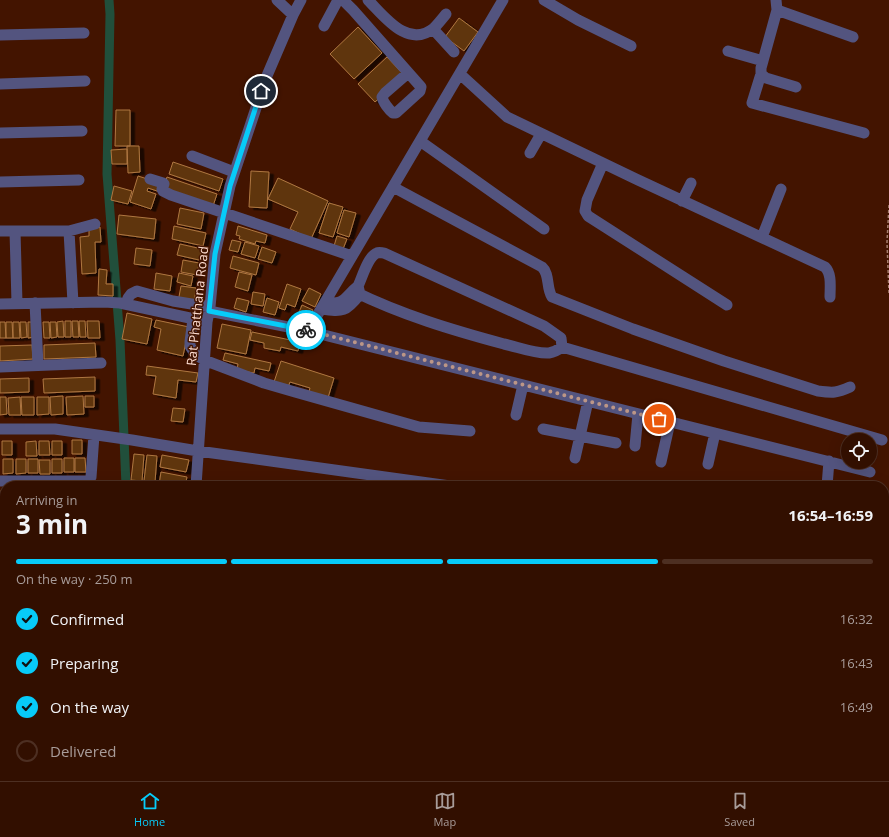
<!DOCTYPE html>
<html lang="en">
<head>
<meta charset="utf-8">
<style>
	:root { --surface:#320f00; --page:#3d1d0f; --text:#f1f3f6; --muted:#a89c99; --line:#4d2f22; --accent:#07cbf9 }
	body { margin:0; font-family:"Open Sans",sans-serif; background:var(--page); color:var(--text); height:100vh; display:flex; flex-direction:column; font-size:15px; white-space:nowrap }
	* { box-sizing:border-box; margin:0 }
	p { font-size:13px; color:var(--muted) }
	.icon { flex:none; width:22px; height:22px; fill:none; stroke:currentColor; stroke-width:2; stroke-linecap:round; stroke-linejoin:round }
	.map { position:relative; flex:1; overflow:hidden }
	.drawer { position:absolute; left:0px; top:481px; width:889px; height:300px; display:flex; flex-direction:column; background:var(--surface); border-radius:16px 16px 0 0; box-shadow:0 4px 16px #0002,0 0 0 1px var(--line) }
	.drawer>* { flex:none }
	.fabs { position:absolute; left:841px; top:433px; display:grid; gap:8px }
	.fabs a { display:grid; place-items:center; width:36px; height:36px; border-radius:50%; background:var(--surface); box-shadow:0 4px 16px #0002,0 0 0 1px var(--line); font-size:20px }
	.pin { position:absolute; display:grid; place-items:center; width:34px; height:34px; color:#fff; margin:-17px; border:2px solid #fff; border-radius:50%; box-shadow:0 1px 4px #0007 }
	.courier { position:absolute; display:grid; place-items:center; width:40px; height:40px; margin:-20px; border:3px solid #07cbf9; border-radius:50%; background:#fff; color:#222; box-shadow:0 1px 5px #0007 }
	.summary em { font-style:normal; font-weight:700 }
	.summary div { display:flex; flex-direction:column-reverse }
	.summary { display:flex; align-items:center; justify-content:space-between; height:68px; padding:0 16px }
	h1 { font-size:26px; font-weight:700; line-height:30px }
	.bar { display:grid; grid-template-columns:repeat(4,1fr); gap:6px 4px; align-content:center; height:48px; padding:0 16px }
	.bar i { height:5px; border-radius:3px; background:var(--line) }
	.bar .selected { background:var(--accent) }
	.bar p { grid-column:span 4 }
	ol { padding:0 16px; list-style:none }
	li { display:flex; align-items:center; gap:12px; height:44px }
	li p { margin-inline-start:auto }
	li .icon { padding:4px; border-radius:50%; background:var(--accent); color:#111; stroke-width:4 }
	li:last-child { color:var(--muted) }
	li i { width:22px; height:22px; border:2px solid var(--line); border-radius:50% }
	.dock { display:flex; justify-content:space-around; align-items:center; height:56px; border-top:1px solid var(--line); background:var(--surface); font-size:11px; color:var(--muted) }
	.dock a { display:grid; justify-items:center; gap:2px }
	.dock .selected { color:var(--accent) }
	.map>svg:first-child { display:block }
	.green { fill:#3a350f }
	.lines { fill:none; stroke-linecap:round; stroke-linejoin:round }
	.canal { stroke:#214f3b; stroke-width:9 }
	.building { fill:#5f360a; stroke:#af7742; filter:url(#shadow) }
	.path { stroke:#a67f6f; stroke-width:1.5; stroke-dasharray:3 2; stroke-linecap:butt }
	.minor { stroke:#53547f; stroke-width:11 }
	.done { stroke:#bc9687; stroke-width:4; stroke-dasharray:0 7.2 }
	.route { stroke:#07cbf9; stroke-width:5 }
	.labels { text-anchor:middle; stroke-width:3; stroke-linejoin:round; paint-order:stroke }
	.street-label { font-size:13px; fill:#fddcd0; stroke:#431400 }
</style>
</head>
<body>
<div class="map">
<svg width="889" height="781" viewBox="0 0 889 781">
	<defs>
		<filter id="shadow"><feDropShadow dx="4.5" dy="2.5" stdDeviation="0" flood-color="#0009"/></filter>
	</defs>
	<rect width="100%" height="100%" fill="#431400"/>
	<path class="green" d="M679 776H862L861 781H679Z"/>
	<g class="lines">
		<path class="canal" d="M109 0 110 14 107 174 120 340 126 486
			M884 757H889
			M232 776 246 781
			M654 781 672 776"/>
	</g>
	<path class="building" d="M459 18 478 32 464 51 445 37Z
		M358 27 382 53 354 79 330 54Z
		M387 57 404 75 375 102 358 84Z
		M116 110H130V146H115Z
		M127 146H139L140 172 128 173Z
		M127 149V164H112L111 150Z
		M173 162 223 179 219 191 169 174Z
		M251 171 269 172 267 208 249 207Z
		M138 176 163 184 160 192 148 188 147 191 156 194 151 209 130 202Z
		M167 177 217 194 213 206 163 189Z
		M278 178 328 201 311 239 290 229 298 212 268 199Z
		M114 186 132 191 128 204 111 200Z
		M329 203 343 207 333 237 319 233Z
		M180 208 204 213 201 229 177 224Z
		M344 210 356 213 349 237 337 233Z
		M119 215 156 219 154 239 117 234Z
		M174 226 206 233 203 246 172 239Z
		M238 226 267 235 265 243 256 241 255 244 239 239 240 236 236 235Z
		M100 227 101 242H95L96 273 82 274 80 237 89 236V228Z
		M337 236 347 239 343 249 334 246Z
		M232 240 241 242 238 252 229 250Z
		M245 242 259 246 255 258 241 254Z
		M180 244 202 249 199 260 177 255Z
		M262 247 276 252 272 263 258 259Z
		M136 248 152 250 150 266 134 264Z
		M233 256 259 263 256 275 230 268Z
		M183 260 199 263 197 275 181 272Z
		M99 269 107 270 106 284H113V296L98 295Z
		M239 272 252 275 248 291 235 287Z
		M156 273 172 276 170 291 154 289Z
		M179 273 193 276 191 286 177 282Z
		M287 284 301 289 295 307 287 304 285 310 279 308Z
		M181 286 196 288 194 304 178 302Z
		M309 288 321 294 315 307 302 301Z
		M253 292 265 294 263 306 251 304Z
		M237 298 249 301 246 312 234 308Z
		M267 298 279 302 275 315 263 312Z
		M302 305 313 310 308 320 298 315Z
		M127 313 152 319 147 344 122 339Z
		M156 320 189 327 183 356 157 350 161 329 154 327Z
		M63 321 64 337H58L57 322Z
		M65 321H71V337H65Z
		M72 321H78L79 337H73Z
		M79 321H85L86 337H80Z
		M87 321H99L100 338H88Z
		M0 322H5L6 338H0Z
		M6 322H12L13 338H6Z
		M13 322H19L20 338H13Z
		M20 322H26L27 337 21 338Z
		M28 322H34L35 337 28 338Z
		M43 322H49L50 338H44Z
		M50 322H56L57 337 51 338Z
		M222 324 251 330 246 354 217 348Z
		M252 332 300 342 298 351 281 347 280 351 264 348V343L250 340Z
		M95 343 96 357 44 359V345Z
		M32 345 33 359 0 361V346Z
		M225 353 271 363 269 371 255 368 254 373 237 370 238 364 223 360Z
		M281 361 334 378 327 401 308 395 310 388 290 382 288 387 274 382Z
		M147 366 198 373 196 382 178 380 176 398 153 394 156 376 146 375Z
		M95 377V391L44 393 43 379Z
		M29 378V392L0 393V379Z
		M63 396V414L51 415 50 397Z
		M83 396 84 414 67 415 66 397Z
		M85 396H94V407H85Z
		M0 397H6L7 414 0 415Z
		M20 397 21 415H9L8 398Z
		M21 397H34V415H22Z
		M37 397H49V414L37 415Z
		M173 408 185 409 183 422 171 421Z
		M72 440H82V454H72Z
		M2 441H12V455H2Z
		M36 441 37 456H26V442Z
		M39 441H49L50 455H39Z
		M52 441H62V455H52Z
		M134 454 144 455 142 481 131 480Z
		M147 455 157 456 155 482 144 481Z
		M162 455 189 460 186 472 160 467Z
		M64 458H74V472H64Z
		M75 458H85L86 472H75Z
		M3 459H13V473L3 474Z
		M16 459H26V473L16 474Z
		M28 459H38V473H28Z
		M52 459H62V473H52Z
		M39 460H50V474H40Z
		M161 472 187 477 185 486H165L159 485Z
		M0 491H5V505H0Z
		M0 526H5V540H0Z
		M0 546H5V556H0Z
		M305 776H323V781H305Z
		M327 776H345V781H327Z
		M362 776H380V781H362Z"/>
	<g class="lines">
		<path class="path" d="M889 205 887 242 889 294
			M884 658H886"/>
		<path class="minor" d="M277 0 293 15
			M343 0 353 10 421 87 420 91 418 93 396 113H393C389 110 383 102 382 97L385 93 408 73
			M368 0C385 17 408 49 434 28 438 24 442 19 446 14
			M544 0 578 20 631 46
			M776 0 777 10 761 68V74L766 78 796 87
			M777 10 853 37
			M324 26 338 0
			M433 29 454 52
			M0 35 84 33
			M728 51 763 61
			M460 74 507 117 636 179 825 267C832 274 830 287 830 297
			M761 74 752 103 864 133
			M0 84 85 81
			M0 133 82 131
			M420 141 544 229
			M530 153 541 134
			M192 156 234 172
			M603 163 587 200 585 211 588 216 727 305
			M150 179 163 183 164 184 162 189 163 191 171 195 352 256
			M0 182 79 180
			M393 187 542 267C550 274 546 288 552 297L633 329 724 361 818 391C833 393 837 393 850 387
			M682 201 691 183
			M0 231H69L95 224
			M15 231 17 303
			M69 231 73 303
			M762 237 781 189
			M358 286C362 278 368 256 377 253 379 252 382 253 384 253L544 326 561 338 562 347
			M353 291C402 315 452 330 504 344 518 347 535 354 549 353 555 352 558 350 562 347
			M35 303 38 365
			M0 304 104 302 120 303 199 320
			M127 304 128 298 131 294 137 291 173 301 210 307
			M321 309C343 312 346 312 360 294L358 286C344 297 345 306 325 302
			M209 311 308 331 870 472
			M193 319 190 342V346L195 354 204 360 264 383 295 392 419 427 470 431
			M308 331 503 0
			M562 347 882 440
			M0 367 101 363
			M516 415 523 385
			M0 429H55L132 440 198 451 450 486
			M543 429 616 443
			M635 446 638 414
			M575 458 588 401
			M661 462 670 422
			M708 464 715 433
			M0 481H87L89 480 91 477 94 435
			M196 486 207 322 210 307 215 254 230 186 266 78 293 15 301 0
			M827 486 829 461
			M0 513H5
			M0 572H5
			M0 682H5
			M103 776V781
			M573 776V781
			M136 781V776
			M156 781V776
			M175 781V776"/>
	</g>
	<g class="lines">
		<path class="done" d="M306 330 659 419"/>
		<path class="route" d="M261 91 230 186 215 254 209 311 306 330"/>
	</g>
	<g class="labels">
		<g class="street-label">
			<text transform="translate(197 306) rotate(-84)" y="5">Rat Phatthana Road</text>
		</g>
	</g>
</svg>
<div class="fabs">
<a><svg class="icon" aria-label="locate" viewBox="0 0 24 24"><circle cx="12" cy="12" r="6"/><path d="M12 2v4M12 18v4M2 12h4M18 12h4"/></svg></a>
</div>
<div class="pin" style="left:659px;top:419px;background:#ea580c"><svg class="icon" aria-label="bag" viewBox="0 0 24 24"><path d="M5 8h14l-1 12H6zM9 8a3 3 0 0 1 6 0"/></svg></div>
<div class="pin" style="left:261px;top:91px;background:#1f2937"><svg class="icon" aria-label="home" viewBox="0 0 24 24"><path d="M3 11l9-7 9 7M6 9v11h12V9"/></svg></div>
<div class="courier" style="left:306px;top:330px"><svg class="icon" aria-label="bike" viewBox="0 0 24 24"><circle cx="6" cy="16" r="4"/><circle cx="18" cy="16" r="4"/><path d="M6 16l4-8h5l3 8M10 8l3 8H6M13 5h3"/></svg></div>
<section class="drawer">
<div class="summary"><div><h1>3 min</h1><p>Arriving in</p></div><em>16:54–16:59</em></div>
<div class="bar"><i class="selected"></i><i class="selected"></i><i class="selected"></i><i></i><p>On the way · 250 m</p></div>
<ol>
<li><svg class="icon" aria-label="check" viewBox="0 0 24 24"><path d="M5 12l5 5 9-10"/></svg>Confirmed<p>16:32</p></li>
<li><svg class="icon" aria-label="check" viewBox="0 0 24 24"><path d="M5 12l5 5 9-10"/></svg>Preparing<p>16:43</p></li>
<li><svg class="icon" aria-label="check" viewBox="0 0 24 24"><path d="M5 12l5 5 9-10"/></svg>On the way<p>16:49</p></li>
<li><i></i>Delivered</li>
</ol>
</section>
</div>
<nav class="dock">
<a class="selected"><svg class="icon" aria-label="home" viewBox="0 0 24 24"><path d="M3 11l9-7 9 7M6 9v11h12V9"/></svg>Home</a>
<a><svg class="icon" aria-label="map" viewBox="0 0 24 24"><path d="M3 6l6-2 6 2 6-2v14l-6 2-6-2-6 2zM9 4v14M15 6v14"/></svg>Map</a>
<a><svg class="icon" aria-label="saved" viewBox="0 0 24 24"><path d="M7 4h10v16l-5-4-5 4z"/></svg>Saved</a>
</nav>
</body>
</html>
